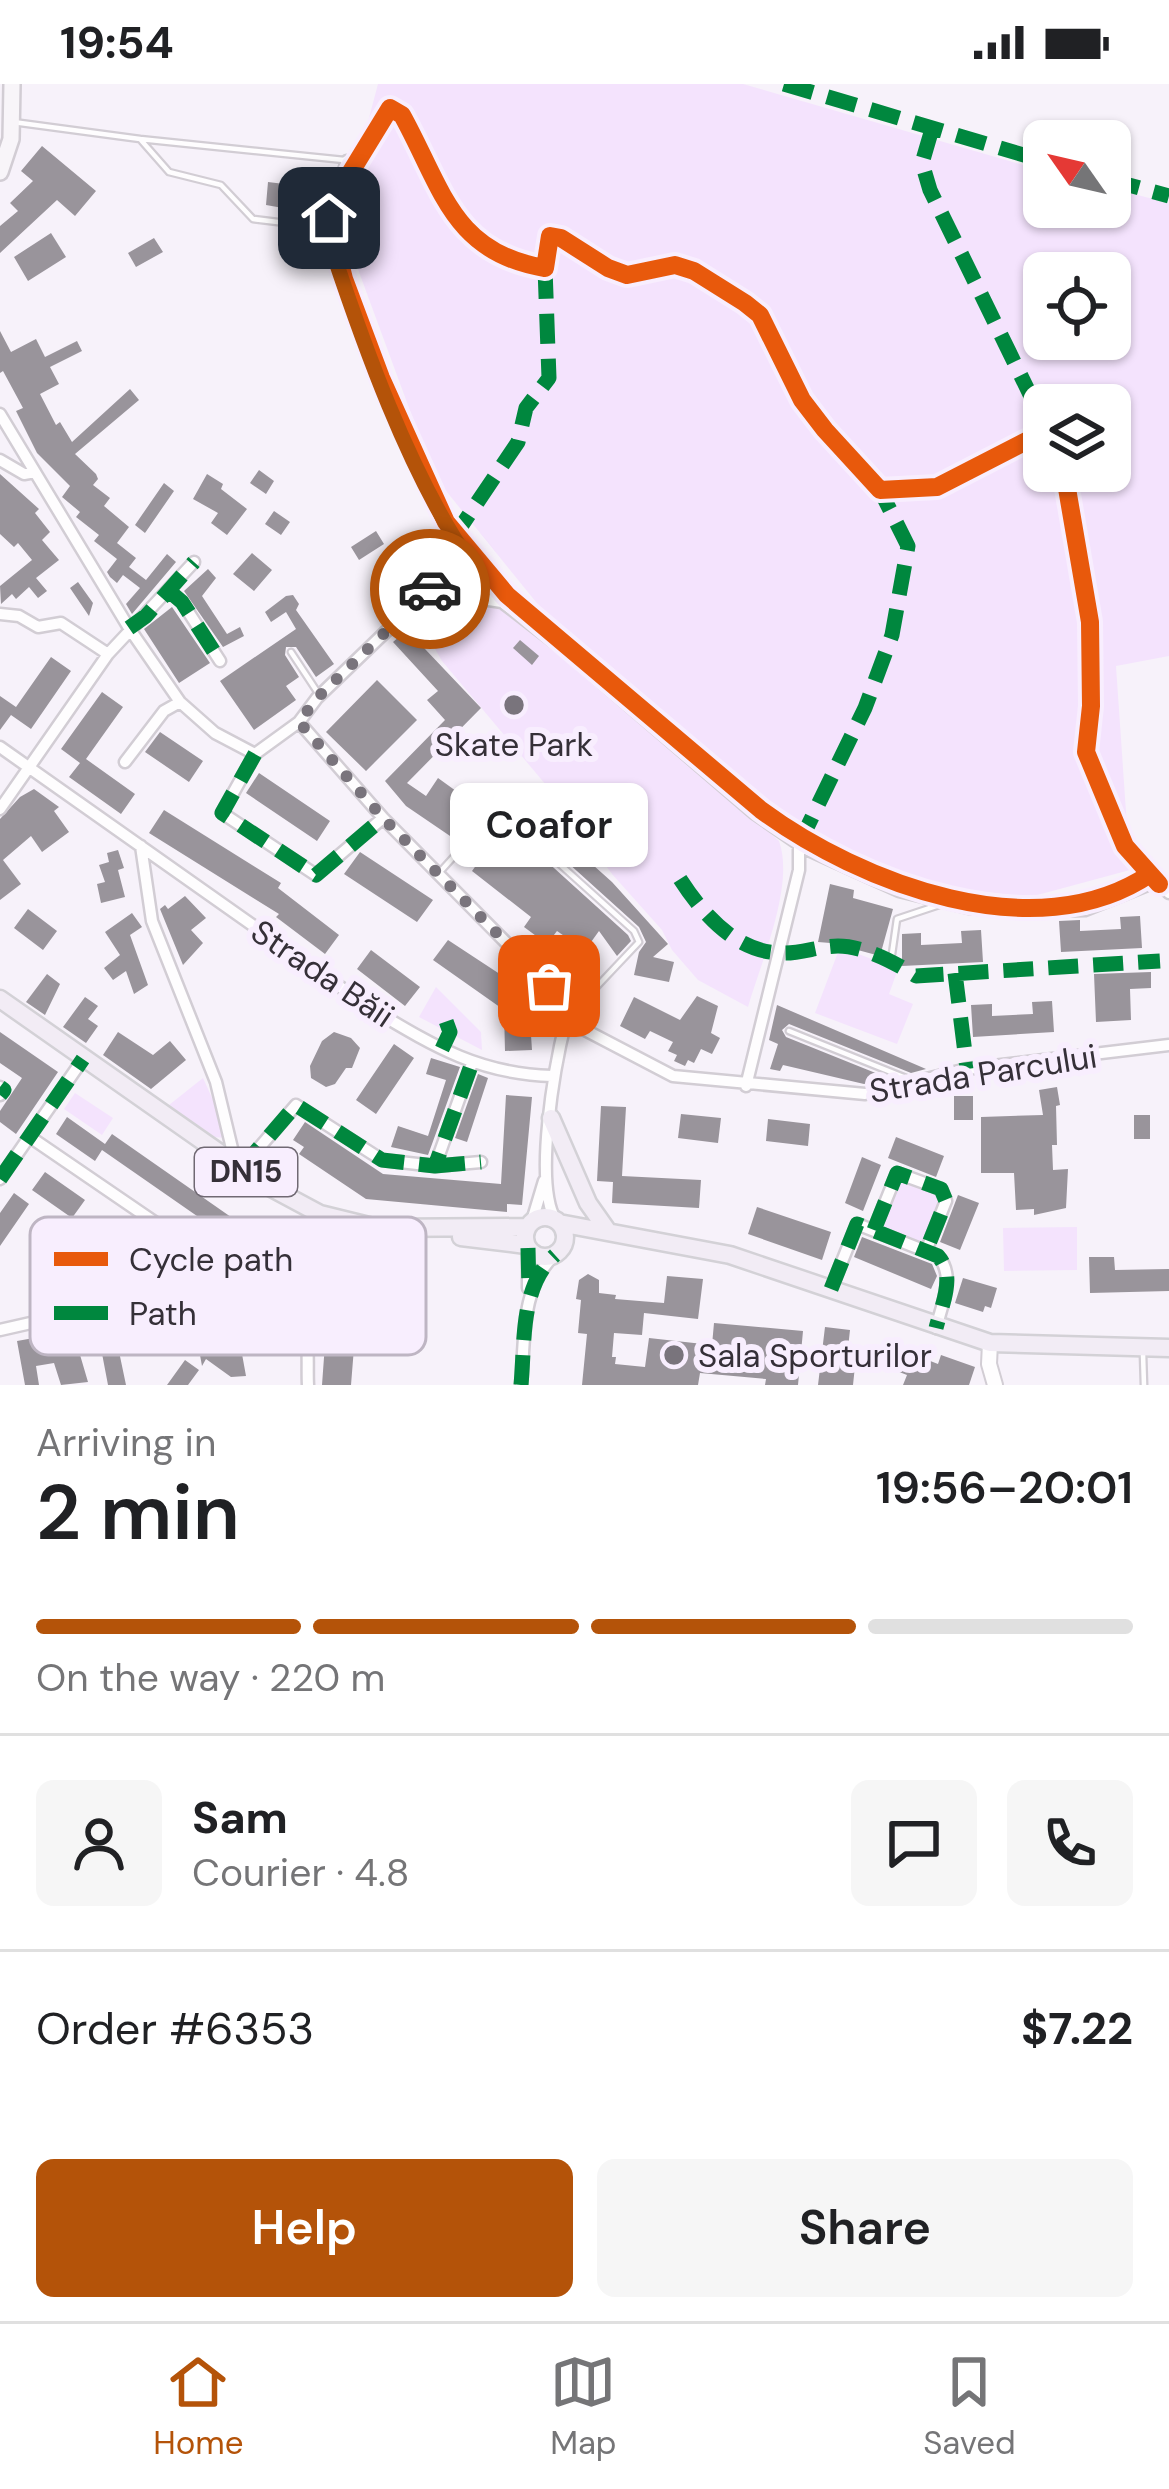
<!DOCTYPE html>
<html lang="en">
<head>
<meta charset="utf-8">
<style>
	:root { --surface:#fff; --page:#f6f6f6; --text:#202124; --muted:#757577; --line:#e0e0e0; --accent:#b45309 }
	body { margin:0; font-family:"DM Sans",sans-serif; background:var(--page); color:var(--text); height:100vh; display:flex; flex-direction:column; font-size:45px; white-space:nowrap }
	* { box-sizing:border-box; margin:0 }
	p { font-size:39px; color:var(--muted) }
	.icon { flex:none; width:66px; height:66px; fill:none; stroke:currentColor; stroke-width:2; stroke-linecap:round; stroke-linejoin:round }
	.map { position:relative; height:1301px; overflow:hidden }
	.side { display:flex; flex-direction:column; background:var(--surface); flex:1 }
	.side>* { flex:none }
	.needle { width:78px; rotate:304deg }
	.tools { position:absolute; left:1023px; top:36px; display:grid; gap:24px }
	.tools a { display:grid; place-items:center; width:108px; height:108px; border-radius:18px; background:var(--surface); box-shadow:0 3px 9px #0004; font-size:60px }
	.pin { position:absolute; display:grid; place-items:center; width:102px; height:102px; color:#fff; margin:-51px; border-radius:24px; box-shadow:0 6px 18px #0006 }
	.courier { position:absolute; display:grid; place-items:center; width:120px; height:120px; margin:-60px; border:9px solid #b45309; border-radius:50%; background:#fff; color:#222; box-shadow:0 3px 15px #0007 }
	.bubble { position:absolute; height:84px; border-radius:18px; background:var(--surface); box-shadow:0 3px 9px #0004; font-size:39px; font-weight:600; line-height:84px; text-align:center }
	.overview em { font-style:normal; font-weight:600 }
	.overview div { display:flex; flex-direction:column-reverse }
	.overview { display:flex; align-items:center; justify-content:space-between; height:204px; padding:0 36px }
	h1 { font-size:78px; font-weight:600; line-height:90px }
	.bar { display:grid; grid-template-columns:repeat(4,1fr); gap:18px 12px; align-content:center; height:144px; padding:0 36px }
	.bar i { height:15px; border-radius:9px; background:var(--line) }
	.bar .selected { background:var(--accent) }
	.bar p { grid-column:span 4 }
	.line { display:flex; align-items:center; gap:30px; padding:0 36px; border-top:3px solid var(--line) }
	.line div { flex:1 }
	.round { display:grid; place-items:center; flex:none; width:126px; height:126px; border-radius:18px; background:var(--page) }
	.button { display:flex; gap:24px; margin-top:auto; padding:24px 36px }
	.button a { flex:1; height:138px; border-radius:18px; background:var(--accent); color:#fff; font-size:48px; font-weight:600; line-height:138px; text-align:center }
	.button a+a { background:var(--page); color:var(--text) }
	.status { display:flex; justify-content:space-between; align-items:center; height:84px; padding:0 60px; background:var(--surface); direction:ltr }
	.status svg { height:33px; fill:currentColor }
	.menu { display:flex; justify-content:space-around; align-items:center; height:168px; border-top:3px solid var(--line); background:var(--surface); font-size:33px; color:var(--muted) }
	.menu a { display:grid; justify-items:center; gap:6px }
	.menu .selected { color:var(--accent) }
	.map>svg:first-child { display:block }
	.green { fill:#f4e3fd; fill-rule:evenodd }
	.building { fill:#99949b }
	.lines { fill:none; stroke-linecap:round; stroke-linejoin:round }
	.service-casing { stroke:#d2cdd4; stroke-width:9 }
	.minor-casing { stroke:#d2cdd4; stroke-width:15 }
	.tertiary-casing { stroke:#d2cdd4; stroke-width:18 }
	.secondary-casing { stroke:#d2cdd4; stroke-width:20 }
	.primary-casing { stroke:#d3d1d6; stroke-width:21 }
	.service { stroke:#fefdfe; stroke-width:4.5 }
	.minor { stroke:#fefdfe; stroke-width:10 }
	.tertiary { stroke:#fefdfe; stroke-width:14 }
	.secondary { stroke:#f8f5f9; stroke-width:15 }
	.primary { stroke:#f2ecf5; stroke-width:16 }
	.quiet { stroke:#00873e; stroke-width:15; stroke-dasharray:30 15; stroke-linecap:butt }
	.cycleway-casing { stroke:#f8eefe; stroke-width:26 }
	.cycleway { stroke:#e8590c; stroke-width:18 }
	.done { stroke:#79747c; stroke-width:12; stroke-dasharray:0 21.6 }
	.route { stroke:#b45309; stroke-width:15 }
	.poi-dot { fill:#79747c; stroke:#f8eefe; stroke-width:4.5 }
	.labels { text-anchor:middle; stroke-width:12; stroke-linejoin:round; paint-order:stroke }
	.shield { fill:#f8eefe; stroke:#706973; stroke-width:3 }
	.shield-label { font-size:30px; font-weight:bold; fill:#353038 }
	.poi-label { font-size:33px; fill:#353038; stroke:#f8eefe }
	.street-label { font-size:33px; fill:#353038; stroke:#f8eefe }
	.key { fill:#f8eefe; stroke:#beb5c3; stroke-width:3 }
	.key-label { font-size:33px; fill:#353038 }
</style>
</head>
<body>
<div class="status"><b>19:54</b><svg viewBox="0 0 49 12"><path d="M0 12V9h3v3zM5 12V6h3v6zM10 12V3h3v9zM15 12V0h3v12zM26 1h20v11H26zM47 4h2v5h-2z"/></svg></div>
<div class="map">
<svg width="1169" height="1301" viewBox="0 0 1169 1301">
	<rect width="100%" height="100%" fill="#f7f2fa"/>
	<path class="green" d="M378 0H743L1044 87V123H1110V104L1169 119V572L1116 582 1130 786 1030 813 925 801 860 779 744 700 540 523 434 392 341 139ZM1044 189H1110V255H1044ZM1044 321H1110V387H1044Z
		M437 513 505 525 601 601 779 757C795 801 761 878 748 923L698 896 672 866 662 846 612 790 546 701 442 577 414 528Z
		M840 863 898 885 889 910 913 920 897 960 815 929Z
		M436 903 481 948 482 966 419 933Z
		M203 994 223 1038 224 1054 215 1053 169 1021Z
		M75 1009 113 1034 102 1051 64 1025Z
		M899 1094 943 1112 923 1161 879 1143Z
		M1077 1143V1186L1004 1187 1003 1144Z"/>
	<path class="building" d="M42 62 96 107 75 132 57 116 0 169V142L18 127 10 119 33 97 21 87Z
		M268 98 317 104 319 137 302 140 300 127 266 121Z
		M51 149 66 173 28 197 14 173Z
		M154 154 163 168 136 183 128 169Z
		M0 247 11 268 36 255 45 273 77 257 82 267 50 283 59 300 40 310 56 341 60 338 72 358 130 305 139 316 75 370 96 390 98 395 93 401 110 414 104 422 129 443 117 459 136 474 129 483 146 496 167 470 176 478 132 530 126 520 140 504 123 491 117 499 110 493 107 488 117 475 94 457 99 451 76 433 80 428 62 413 70 402 37 369 16 327 23 324 3 287 0 289Z
		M259 386 274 397 266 410 250 399Z
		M0 390 39 425 35 429 50 448 42 456 59 476 36 494 47 507 38 514 29 503 16 515 12 510 1 520 0 502 32 476 18 459 14 463 0 450Z
		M207 390 223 400 221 405 247 425 227 451 211 439 218 429 193 415Z
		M164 399 174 407 145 449 135 441Z
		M274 427 290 438 281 451 265 440Z
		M376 447 384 460 359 476 351 463Z
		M252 469 272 486 254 507 233 490Z
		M208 485 216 494 202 512 227 550 240 543 244 552 223 563 184 507Z
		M78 498 93 519 89 532 70 504Z
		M293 511 299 520 296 526 334 580 316 593 296 563H286L285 571 299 593 286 602 296 616 254 646 220 597 296 545 286 528 271 538 265 528 286 512Z
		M172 523 210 579 179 599 144 545Z
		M407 546 481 624 407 699 426 712 438 694 456 707 453 711 481 730 475 739 467 733 453 754 406 722 385 697 445 636 427 616 438 607 393 558Z
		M520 556 539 572 532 581 513 564Z
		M51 573 71 587 31 645 11 631 0 646V612L16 623Z
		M377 596 417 636 366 687 326 648Z
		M102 608 123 623 86 675 135 710 121 730 69 693 80 679 61 665Z
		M160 648 203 677 189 698 145 668Z
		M259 689 330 737 317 757 246 709Z
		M34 705 59 723 54 727 69 748 42 768 31 752 3 776 21 800 0 816V735L20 713Z
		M541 708 563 735 555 747 612 798 668 860 653 873 674 878 669 898 634 891 639 868 646 858 639 843 516 732Z
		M164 726 281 799 278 804 339 851 325 870 276 833 279 830 149 749Z
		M501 744 512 746 628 851 631 857 617 872 599 847 573 883 561 875 573 858 557 847 547 860 524 843 531 833 472 787 490 762 486 758Z
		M118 766 124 784 118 786 125 813 101 819 97 800 105 798 99 781 109 778 107 769Z
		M360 768 433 816 417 838 344 790Z
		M830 800 854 806 853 814 893 825 880 872 854 865 855 861 818 858Z
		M185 812 206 834 191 846 203 859 183 881 160 825 165 821 168 825Z
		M28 825 57 847 43 866 14 844Z
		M132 829 142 843 130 851 148 901 134 910 126 887 113 896 104 884 120 871 105 848Z
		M1140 832 1142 864 1061 868 1059 837 1080 836V847L1121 845 1120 833Z
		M981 846 983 878 902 882V850L921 849V861L962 859 961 847Z
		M448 856 521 904 529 921 532 966 505 967 504 926 433 876Z
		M371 866 420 903 405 922 357 885Z
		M1151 888V904L1130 905 1131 936 1096 938 1094 890Z
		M47 890 60 900 45 931 26 918Z
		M697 912 718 922 711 949 720 954 712 970 701 965 694 979 688 976 685 982 674 977 677 971 668 967 673 958 650 947 645 955 620 942 634 913 680 936Z
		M85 913 98 922 88 935 98 942 86 959 63 943Z
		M1052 917 1054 948 973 953 971 921 992 920V932L1033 930 1032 918Z
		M777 921 926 985 911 989 789 940 782 946 786 953 888 994 864 1000 783 981 780 987 770 985 778 960 769 956Z
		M0 948 58 988 16 1050 0 1038V1027L22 994 0 979Z
		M118 948 153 971 170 957 186 976 151 1005 103 971Z
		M334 948 351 954 360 964 352 984H346L335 1000 326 1003 311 994 310 982 322 957Z
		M394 960 414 974 376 1030 356 1016Z
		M431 974 460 983 428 1071 391 1063 398 1042 428 1052 446 996 426 990Z
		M478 990 488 994 467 1058 455 1054Z
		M1057 1003 1060 1021 1056 1022 1057 1061H1052L1053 1086 1068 1085 1066 1124 1034 1131V1125L1016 1126 1014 1089H981V1033L1043 1031 1039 1006Z
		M506 1011 532 1013 522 1121 507 1120V1128L366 1115 299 1070 304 1063 293 1056 305 1038 383 1090 501 1100Z
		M954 1012H973V1036H954Z
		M601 1022 626 1023 622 1092 701 1096 699 1124 612 1119 613 1098 597 1097Z
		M681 1030 721 1034 718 1059 678 1054Z
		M1134 1031H1150V1055H1134Z
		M67 1033 105 1060 112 1050 291 1175 308 1151 336 1171 313 1204 289 1187 282 1196 273 1190 271 1193 226 1161 228 1159 218 1152 220 1148 102 1066 95 1077 56 1050Z
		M768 1035 810 1040 808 1062 766 1057Z
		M896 1053 944 1072 936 1093 888 1074Z
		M862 1073 881 1081 863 1127 845 1119Z
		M45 1088 85 1116 72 1134 32 1106Z
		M14 1109 29 1120 0 1162V1129Z
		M958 1111 979 1119 960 1166 940 1158Z
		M757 1123 831 1148 822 1176 748 1150Z
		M862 1153 932 1180 937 1192 931 1205 854 1173Z
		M1089 1173H1114L1115 1186 1169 1185V1207L1090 1209Z
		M588 1190 599 1196V1209L616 1211 615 1215 664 1219 667 1192 703 1195 698 1235 644 1229 642 1251 614 1249 612 1273H616L615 1280 645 1283 649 1254 712 1261 714 1239 803 1247 798 1301H765L766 1295 700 1289 698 1301H582L587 1250 578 1249 581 1216 576 1215 579 1196Z
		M963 1194 997 1204 991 1224 985 1222 983 1228 955 1219Z
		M331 1213 358 1214 351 1301H322L328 1218Z
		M232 1216 236 1239 213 1244 219 1264 230 1271 242 1270 246 1292 231 1293 206 1275 202 1282 195 1244 187 1246 182 1226Z
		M825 1243 850 1246 846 1282H855L853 1301H818Z
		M73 1247 88 1298 61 1301 54 1279 36 1282 39 1301H25L17 1257Z
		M117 1258 126 1301H108L100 1259Z
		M897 1264 938 1280 941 1271 975 1283 969 1301H903L907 1291 889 1284Z
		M185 1276 199 1286 188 1301H167Z"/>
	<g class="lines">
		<defs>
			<path id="service" d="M13 38 140 55 169 88 221 101 253 135 286 139
				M140 55 344 76
				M291 568 318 609
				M439 789 477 747 499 735 514 739 634 847 639 858 569 932
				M891 877 897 835 942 820
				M789 947 911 996
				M1143 1270 1144 1301"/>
			<path id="minor" d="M347 77 329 133V154L374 282 445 442 470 478
				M0 330 129 544 180 618 215 649 255 670 299 638 317 614 428 507 502 518 562 564 754 729 806 765 899 807 969 824 1021 828 1085 826 1150 800H1159L1169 809
				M0 376 24 390 35 388
				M169 507 182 518 220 577
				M428 507 470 478 502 518
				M0 530 19 532 38 543 61 539 108 570
				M299 638 383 734 549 902 566 936
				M0 663 370 924C432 961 478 990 552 992
				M255 670 222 729 316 791 383 734
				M125 678 164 627 180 618
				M0 725 108 570 194 478
				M141 762 152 837 216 998 236 1081 252 1072 296 1021 382 1076 435 1082 472 979
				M566 936 673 992 865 1010 967 985 1169 961
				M746 1002 799 786V760
				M0 1003 4 1006 0 1011
				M30 1053 188 1161 200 1201
				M435 1082 481 1078
				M0 1095 83 975
				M532 1137 544 1097
				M556 1137C533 1099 555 980 566 936
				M874 1146 897 1089 941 1105 946 1117 926 1167
				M528 1164V1204
				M831 1205 857 1140 938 1172C956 1192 942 1220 936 1244
				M0 1246 229 1194C256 1194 300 1221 306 1250 309 1266 307 1285 308 1301
				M521 1301C525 1258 520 1202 555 1171"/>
			<path id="tertiary" d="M990 1259 989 1280 995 1301"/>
			<path id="secondary" d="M0 88 11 55 12 0"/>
			<path id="primary" d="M0 915 264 1100 320 1130 377 1144 527 1143
				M551 1034 588 1119 607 1146
				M525 1153a20 20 0 1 1 40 0a20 20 0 1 1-40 0Z
				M559 1139 730 1171 990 1259 1169 1264
				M461 1153 526 1161"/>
		</defs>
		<use href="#service" class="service-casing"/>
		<use href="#minor" class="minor-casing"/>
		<use href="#tertiary" class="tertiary-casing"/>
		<use href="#secondary" class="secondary-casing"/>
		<use href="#primary" class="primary-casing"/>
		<use href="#service" class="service"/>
		<use href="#minor" class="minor"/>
		<use href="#tertiary" class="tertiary"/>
		<use href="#secondary" class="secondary"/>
		<use href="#primary" class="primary"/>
		<path class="quiet" d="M784 0 1044 77
			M932 45 922 79 930 106 1044 339
			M1110 96 1169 112
			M456 457V450L518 358 526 324 549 294 545 184
			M169 507 182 518 220 577
			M129 544 146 532 194 478
			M255 670 222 729 316 791 383 734
			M799 760 865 624 892 551 908 462 880 406
			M680 795C702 829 736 869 782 869 800 870 819 862 838 862 864 862 894 878 916 892L1160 877
			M955 889 967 985
			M442 965 450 948 446 937
			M0 1003 4 1006 0 1011
			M236 1081 252 1072 296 1021 382 1076 435 1082 472 979
			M435 1082 481 1078
			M0 1095 83 975
			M874 1146 897 1089 941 1105 946 1117 926 1167
			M320 1159 323 1151
			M528 1164 529 1207
			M831 1205 857 1140 938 1172C956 1192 942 1220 936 1244
			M521 1301C525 1258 520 1202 555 1171"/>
		<defs>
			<path id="cycleway" d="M1044 348 937 403 880 406 825 346 802 316 760 231 745 219 694 187 675 181 627 191 608 184 561 154 550 152 545 184C452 169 442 103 402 31L390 24 341 104 332 147 344 195 381 294 446 438 507 511 761 726C860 799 1036 867 1150 790
				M1064 387 1090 538 1091 622 1086 668 1125 762 1159 800"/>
		</defs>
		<use href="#cycleway" class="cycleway-casing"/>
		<use href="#cycleway" class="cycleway"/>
	</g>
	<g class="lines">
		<path class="done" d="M430 505 317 614 299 638 383 734 549 902"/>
		<path class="route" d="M329 134 328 154C362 257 409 390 470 478L430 505"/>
	</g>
	<g class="poi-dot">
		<circle cx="514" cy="621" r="12"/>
		<circle cx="674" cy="1271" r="12"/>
	</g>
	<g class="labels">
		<rect class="shield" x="195" y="1064" width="102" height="48" rx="9"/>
		<g class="shield-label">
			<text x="246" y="1098">DN15</text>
		</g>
		<g class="poi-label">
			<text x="514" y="672">Skate Park</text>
			<text x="698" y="1283" text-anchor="start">Sala Sporturilor</text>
		</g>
		<g class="street-label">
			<text transform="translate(323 889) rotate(34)" y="12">Strada Băii</text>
			<text transform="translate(983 989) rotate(-9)" y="12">Strada Parcului</text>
		</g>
	</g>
	<rect x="30" y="1133" width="396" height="138" rx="18" class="key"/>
	<rect x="54" y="1168" width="54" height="14" fill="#e8590c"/>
	<rect x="54" y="1222" width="54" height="14" fill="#00873e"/>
	<g class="key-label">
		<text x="129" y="1187">Cycle path</text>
		<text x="129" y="1241">Path</text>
	</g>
</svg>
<div class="tools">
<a><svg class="needle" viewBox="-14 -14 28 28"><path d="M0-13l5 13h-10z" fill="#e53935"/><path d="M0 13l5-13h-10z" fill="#757577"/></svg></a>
<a><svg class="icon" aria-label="locate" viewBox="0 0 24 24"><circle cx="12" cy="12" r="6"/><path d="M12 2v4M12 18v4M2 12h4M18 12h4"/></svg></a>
<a><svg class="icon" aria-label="layers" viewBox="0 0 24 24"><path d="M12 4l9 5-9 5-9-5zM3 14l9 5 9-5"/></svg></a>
</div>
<div class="pin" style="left:549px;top:902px;background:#ea580c"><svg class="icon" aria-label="bag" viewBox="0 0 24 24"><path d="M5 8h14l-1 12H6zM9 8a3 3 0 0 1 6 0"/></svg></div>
<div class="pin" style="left:329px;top:134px;background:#1f2937"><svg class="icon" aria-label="home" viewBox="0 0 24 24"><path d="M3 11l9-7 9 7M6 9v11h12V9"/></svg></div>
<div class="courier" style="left:430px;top:505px"><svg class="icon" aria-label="car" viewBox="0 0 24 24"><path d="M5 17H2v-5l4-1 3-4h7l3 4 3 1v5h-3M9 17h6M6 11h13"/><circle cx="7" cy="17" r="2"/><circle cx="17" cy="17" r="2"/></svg></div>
<div class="bubble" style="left:450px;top:699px;width:198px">Coafor</div>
</div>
<section class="side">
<div class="overview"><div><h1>2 min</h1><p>Arriving in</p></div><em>19:56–20:01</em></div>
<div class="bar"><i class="selected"></i><i class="selected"></i><i class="selected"></i><i></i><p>On the way · 220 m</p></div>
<div class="line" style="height:216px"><a class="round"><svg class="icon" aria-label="person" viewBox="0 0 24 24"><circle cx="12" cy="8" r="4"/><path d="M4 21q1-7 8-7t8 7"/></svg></a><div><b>Sam</b><p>Courier · 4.8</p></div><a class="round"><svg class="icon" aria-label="chat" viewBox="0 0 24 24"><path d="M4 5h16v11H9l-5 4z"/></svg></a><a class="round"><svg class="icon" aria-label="phone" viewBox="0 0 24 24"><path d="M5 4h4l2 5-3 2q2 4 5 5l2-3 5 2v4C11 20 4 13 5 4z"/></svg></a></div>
<div class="line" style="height:156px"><div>Order #6353</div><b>$7.22</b></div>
<div class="button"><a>Help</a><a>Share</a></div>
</section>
<nav class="menu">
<a class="selected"><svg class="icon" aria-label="home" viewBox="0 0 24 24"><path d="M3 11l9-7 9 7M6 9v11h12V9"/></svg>Home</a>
<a><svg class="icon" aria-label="map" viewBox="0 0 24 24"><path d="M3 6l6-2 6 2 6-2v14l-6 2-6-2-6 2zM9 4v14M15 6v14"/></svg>Map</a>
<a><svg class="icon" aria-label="saved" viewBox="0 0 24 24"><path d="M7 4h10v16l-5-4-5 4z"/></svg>Saved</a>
</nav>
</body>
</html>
